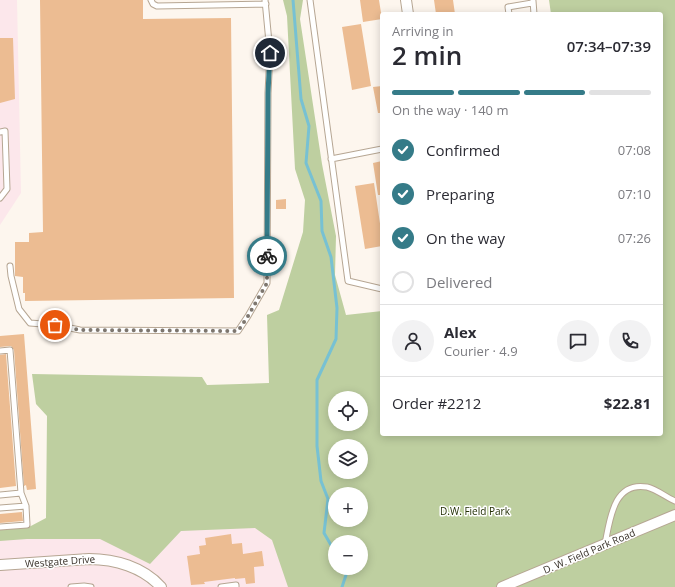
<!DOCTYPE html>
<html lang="en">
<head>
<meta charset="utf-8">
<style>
	:root { --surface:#fff; --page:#f2f2f3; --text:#2b2b33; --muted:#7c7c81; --line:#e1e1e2; --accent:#357b88 }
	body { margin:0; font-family:"Open Sans",sans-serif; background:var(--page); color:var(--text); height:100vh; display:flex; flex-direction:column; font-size:15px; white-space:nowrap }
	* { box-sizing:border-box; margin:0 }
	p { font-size:13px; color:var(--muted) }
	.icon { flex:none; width:22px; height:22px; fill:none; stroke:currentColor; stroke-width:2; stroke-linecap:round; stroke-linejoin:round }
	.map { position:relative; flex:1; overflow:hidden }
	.panel { position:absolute; left:380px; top:12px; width:283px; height:424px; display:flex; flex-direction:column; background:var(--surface); border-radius:4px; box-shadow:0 2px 10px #0003 }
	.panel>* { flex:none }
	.controls { position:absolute; left:328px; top:391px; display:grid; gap:8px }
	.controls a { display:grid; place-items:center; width:40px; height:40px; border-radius:50%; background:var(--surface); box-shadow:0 2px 10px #0003; font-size:20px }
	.pin { position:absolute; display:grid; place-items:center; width:34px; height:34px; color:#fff; margin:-17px; border:2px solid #fff; border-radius:50%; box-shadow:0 1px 4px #0007 }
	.courier { position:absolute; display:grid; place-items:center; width:40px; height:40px; margin:-20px; border:3px solid #357b88; border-radius:50%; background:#fff; color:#222; box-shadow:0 1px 5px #0007 }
	.summary em { font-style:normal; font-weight:600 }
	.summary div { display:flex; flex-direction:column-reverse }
	.summary { display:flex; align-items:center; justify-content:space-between; height:68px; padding:0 12px }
	h1 { font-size:26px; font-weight:600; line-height:30px }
	.bar { display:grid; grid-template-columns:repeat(4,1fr); gap:6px 4px; align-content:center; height:48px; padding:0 12px }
	.bar i { height:5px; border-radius:3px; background:var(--line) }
	.bar .active { background:var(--accent) }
	.bar p { grid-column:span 4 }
	.line { display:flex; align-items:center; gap:10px; padding:0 12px; border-top:1px solid var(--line) }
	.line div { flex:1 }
	.round { display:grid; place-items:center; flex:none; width:42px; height:42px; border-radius:21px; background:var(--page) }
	ol { padding:0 12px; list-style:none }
	li { display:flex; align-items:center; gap:12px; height:44px }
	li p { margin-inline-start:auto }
	li .icon { padding:4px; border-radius:50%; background:var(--accent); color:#fff; stroke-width:4 }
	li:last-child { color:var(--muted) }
	li i { width:22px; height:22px; border:2px solid var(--line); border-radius:50% }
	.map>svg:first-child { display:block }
	.commercial { fill:#fce7eb }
	.green { fill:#becfa0; fill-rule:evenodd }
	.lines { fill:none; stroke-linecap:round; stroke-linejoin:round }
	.stream { stroke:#77c1d3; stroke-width:3 }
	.building { fill:#ecbc92 }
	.lane-casing { stroke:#b6a693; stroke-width:7 }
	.street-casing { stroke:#b6a693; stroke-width:12 }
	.lane { stroke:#fff; stroke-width:5 }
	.street { stroke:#fff; stroke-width:10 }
	.done { stroke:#7d766e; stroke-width:4; stroke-dasharray:0 7.2 }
	.route { stroke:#357b88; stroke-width:5 }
	.labels { text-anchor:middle; stroke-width:3; stroke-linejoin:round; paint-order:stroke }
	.park-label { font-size:10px; fill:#232f04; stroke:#fff }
	.street-label { font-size:10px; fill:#383129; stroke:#fff }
</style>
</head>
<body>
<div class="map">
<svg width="675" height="587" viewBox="0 0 675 587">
	<rect width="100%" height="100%" fill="#fdf6ee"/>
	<path class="commercial" d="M0 0H17L21 193 0 225Z
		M297 522 302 587H0V535Z"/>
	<path class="green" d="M283 0H303L300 19 322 164 336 236 335 275 346 315 382 311V434H661V14H551L549 0H675V587H288L272 540 255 528 181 531 150 564 100 539H27L0 541V529L29 527 46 518 47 416 36 404 32 374 202 377 207 385 269 383 267 315 279 310 303 232 305 200 295 169 287 16ZM335 398H361V424H335ZM335 446H361V472H335ZM335 494H361V520H335ZM335 542H361V568H335Z"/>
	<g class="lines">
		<path class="stream" d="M293 0 301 99 309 126 306 163 321 201 322 231 331 257 337 308 336 339 317 380V446L321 481 328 499 324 533 335 552
			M342 587 347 572 345 568"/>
	</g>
	<path class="building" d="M40 0H143V19L231 18 234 298 25 301V293H23V277L15 276V242H29V233L43 232Z
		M360 0H379L382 19 363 22Z
		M434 0H453L455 14H436Z
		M361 24 371 86 352 90 342 27Z
		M0 38H13L15 99 0 103Z
		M382 86V113H378L373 87Z
		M382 161V195H378L373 163Z
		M374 183 382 237V246L365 249 355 186Z
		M286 199V209H276V200Z
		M24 334 36 489 27 490 26 485 24 486 14 350 11 346 0 347V336Z
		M6 354 16 486 0 488V355Z
		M22 512 23 521 0 523V514Z
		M231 534 232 544 242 543 243 554 262 551 264 566 254 567 255 583 246 584 245 578 235 579V578L204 582 205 584 191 585 187 556 200 554 199 546 206 545 205 538Z"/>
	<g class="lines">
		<defs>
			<path id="lane" d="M151 0 153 4 157 6 266 4
				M310 0 348 281 382 289
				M533 1 534 14
				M509 14 508 7 532 3
				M0 132 5 131 7 189 0 198
				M331 159 382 149
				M10 266 11 276 19 309 30 323 55 325 80 330 238 331 248 316 267 283 268 93 270 53 265 0
				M0 351 10 350 21 493 0 495
				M21 493 26 506
				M0 508 26 506 27 525 0 527
				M605 544C610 520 613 481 647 487 656 489 666 497 675 501
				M71 587 84 586 91 587
				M221 587 236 585V587"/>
			<path id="street" d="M406 0 408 14
				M0 565 89 559C115 559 143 567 161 587
				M502 587 675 515"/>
		</defs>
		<use href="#lane" class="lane-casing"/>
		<use href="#street" class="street-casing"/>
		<use href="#lane" class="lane"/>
		<use href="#street" class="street"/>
	</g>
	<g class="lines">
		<path class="done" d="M55 325 80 330 238 331 248 316 267 283V256"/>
		<path class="route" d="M267 256 268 93 270 53"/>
	</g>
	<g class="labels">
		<g class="park-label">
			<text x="475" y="515">D.W. Field Park</text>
		</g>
		<g class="street-label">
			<text transform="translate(589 551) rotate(-23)" y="4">D. W. Field Park Road</text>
			<text transform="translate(60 561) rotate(-4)" y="4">Westgate Drive</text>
		</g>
	</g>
</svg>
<div class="controls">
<a><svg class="icon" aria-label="locate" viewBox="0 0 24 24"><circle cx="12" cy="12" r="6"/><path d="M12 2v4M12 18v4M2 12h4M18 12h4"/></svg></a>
<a><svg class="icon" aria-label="layers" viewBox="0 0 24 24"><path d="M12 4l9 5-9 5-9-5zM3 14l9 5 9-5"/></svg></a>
<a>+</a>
<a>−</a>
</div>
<div class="pin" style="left:55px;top:325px;background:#ea580c"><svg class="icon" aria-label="bag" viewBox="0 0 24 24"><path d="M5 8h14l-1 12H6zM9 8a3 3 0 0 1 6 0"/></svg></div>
<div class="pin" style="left:270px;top:53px;background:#1f2937"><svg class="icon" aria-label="home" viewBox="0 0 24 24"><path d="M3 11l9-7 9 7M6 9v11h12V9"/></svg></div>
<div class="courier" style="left:267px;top:256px"><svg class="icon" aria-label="bike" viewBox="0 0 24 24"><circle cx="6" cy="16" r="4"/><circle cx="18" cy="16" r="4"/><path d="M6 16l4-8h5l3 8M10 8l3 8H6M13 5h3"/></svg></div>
<section class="panel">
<div class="summary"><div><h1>2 min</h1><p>Arriving in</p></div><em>07:34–07:39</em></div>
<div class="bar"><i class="active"></i><i class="active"></i><i class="active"></i><i></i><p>On the way · 140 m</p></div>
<ol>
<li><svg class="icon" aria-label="check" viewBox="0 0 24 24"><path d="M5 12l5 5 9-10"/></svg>Confirmed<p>07:08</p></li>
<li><svg class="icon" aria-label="check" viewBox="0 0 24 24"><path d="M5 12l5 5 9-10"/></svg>Preparing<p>07:10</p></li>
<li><svg class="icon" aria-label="check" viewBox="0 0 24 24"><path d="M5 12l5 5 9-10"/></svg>On the way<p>07:26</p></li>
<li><i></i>Delivered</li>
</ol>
<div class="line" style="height:72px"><a class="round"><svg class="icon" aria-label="person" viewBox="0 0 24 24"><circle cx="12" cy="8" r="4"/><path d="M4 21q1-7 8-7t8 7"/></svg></a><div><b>Alex</b><p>Courier · 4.9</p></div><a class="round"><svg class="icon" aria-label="chat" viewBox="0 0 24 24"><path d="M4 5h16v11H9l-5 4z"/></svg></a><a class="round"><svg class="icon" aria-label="phone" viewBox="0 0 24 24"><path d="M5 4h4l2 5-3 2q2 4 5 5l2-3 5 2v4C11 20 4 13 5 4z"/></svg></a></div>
<div class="line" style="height:52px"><div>Order #2212</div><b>$22.81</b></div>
</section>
</div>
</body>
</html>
